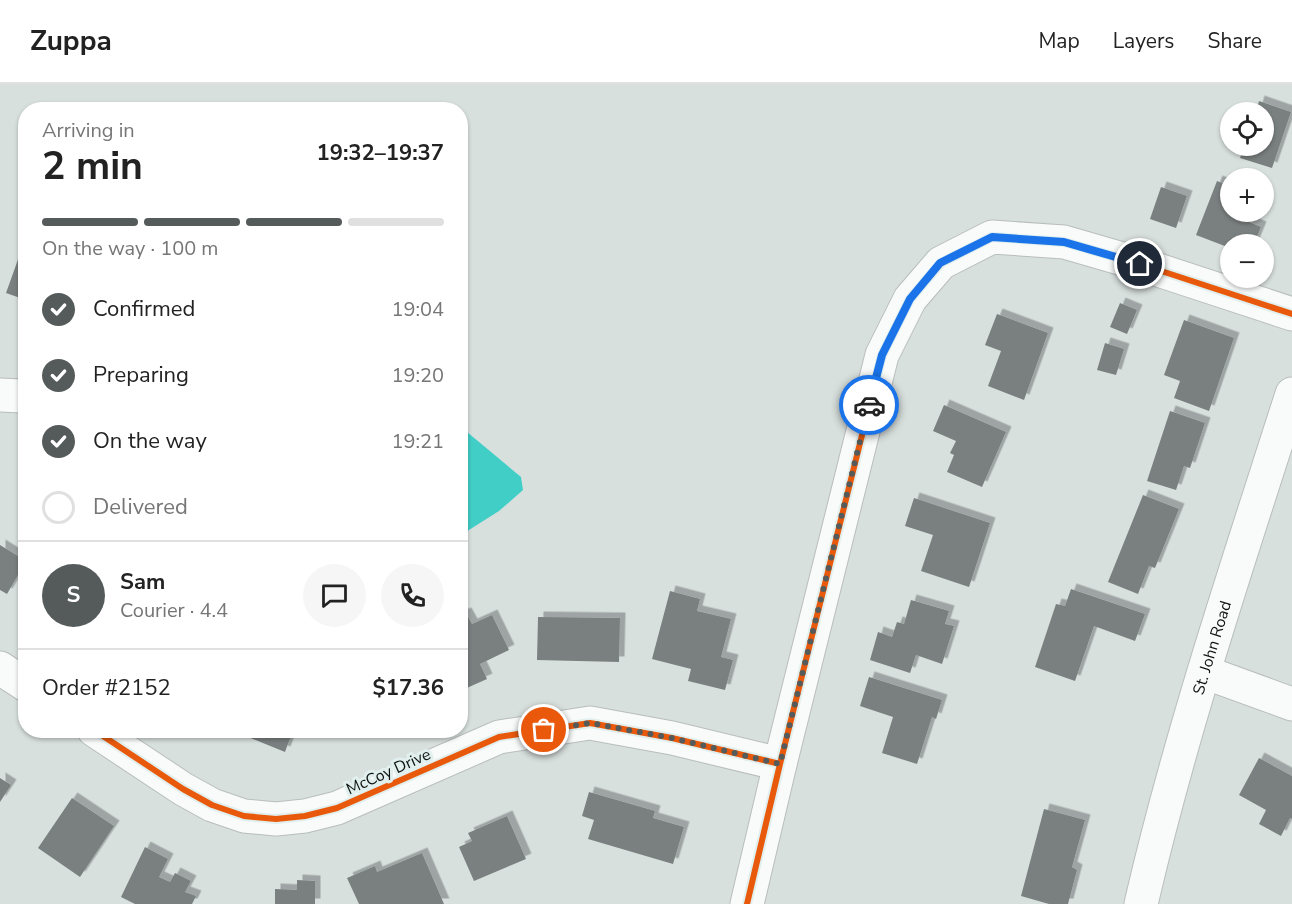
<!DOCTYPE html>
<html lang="en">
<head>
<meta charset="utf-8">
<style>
	:root { --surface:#fff; --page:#f6f6f6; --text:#222; --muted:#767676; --line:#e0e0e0; --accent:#555b5a }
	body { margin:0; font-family:"Nunito Sans",sans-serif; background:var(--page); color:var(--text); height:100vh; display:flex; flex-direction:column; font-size:22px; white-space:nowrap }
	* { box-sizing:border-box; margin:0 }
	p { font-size:20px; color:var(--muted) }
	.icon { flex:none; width:33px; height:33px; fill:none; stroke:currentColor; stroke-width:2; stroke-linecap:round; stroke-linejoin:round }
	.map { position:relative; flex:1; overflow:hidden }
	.sheet { position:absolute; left:18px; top:18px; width:450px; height:636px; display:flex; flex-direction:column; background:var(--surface); border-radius:24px; box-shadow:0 2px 4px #0004 }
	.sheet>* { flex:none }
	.tools { position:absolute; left:1220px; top:18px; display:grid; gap:12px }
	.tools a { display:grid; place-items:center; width:54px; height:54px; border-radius:50%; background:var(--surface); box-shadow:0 2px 4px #0004; font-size:30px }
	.pin { position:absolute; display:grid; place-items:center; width:51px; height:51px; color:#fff; margin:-26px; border:3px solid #fff; border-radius:50%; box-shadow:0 2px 6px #0007 }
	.courier { position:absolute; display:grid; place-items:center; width:60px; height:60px; margin:-30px; border:4px solid #1a73e8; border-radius:50%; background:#fff; color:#222; box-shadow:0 2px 8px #0007 }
	.head em { font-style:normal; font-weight:700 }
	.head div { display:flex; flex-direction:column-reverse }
	.head { display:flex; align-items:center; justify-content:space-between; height:102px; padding:0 24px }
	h1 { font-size:39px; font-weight:700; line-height:45px }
	.bar { display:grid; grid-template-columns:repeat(4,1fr); gap:9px 6px; align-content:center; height:72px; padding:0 24px }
	.bar i { height:8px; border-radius:4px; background:var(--line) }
	.bar .on { background:var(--accent) }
	.bar p { grid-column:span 4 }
	.line { display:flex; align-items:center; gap:15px; padding:0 24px; border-top:2px solid var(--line) }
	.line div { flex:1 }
	.round { display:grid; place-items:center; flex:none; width:63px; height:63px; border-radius:32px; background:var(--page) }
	ol { padding:0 24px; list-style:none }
	li { display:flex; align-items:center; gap:18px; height:66px }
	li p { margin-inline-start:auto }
	li .icon { padding:6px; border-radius:50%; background:var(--accent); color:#fff; stroke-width:4 }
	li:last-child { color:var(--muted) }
	li i { width:33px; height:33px; border:3px solid var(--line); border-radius:50% }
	header { display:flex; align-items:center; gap:36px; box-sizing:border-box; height:84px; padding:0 30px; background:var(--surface); border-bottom:2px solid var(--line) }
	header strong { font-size:28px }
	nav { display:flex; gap:33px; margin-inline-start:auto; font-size:21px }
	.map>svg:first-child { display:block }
	.water { fill:#41cec7 }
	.building { fill:#7a807f; filter:url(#shadow) }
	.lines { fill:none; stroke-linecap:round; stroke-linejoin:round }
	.minor-casing { stroke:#b8bebd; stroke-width:35 }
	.minor { stroke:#f9fafa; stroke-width:33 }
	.cycleway-casing { stroke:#e1f0ee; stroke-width:10 }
	.cycleway { stroke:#e8590c; stroke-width:6 }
	.done { stroke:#555b5a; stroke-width:6; stroke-dasharray:0 10.8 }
	.route { stroke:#1a73e8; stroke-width:8 }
	.labels { text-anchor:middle; stroke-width:6; stroke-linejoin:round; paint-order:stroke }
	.street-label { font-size:16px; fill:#0f1413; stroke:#e1f0ee }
</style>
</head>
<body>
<header>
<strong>Zuppa</strong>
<nav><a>Map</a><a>Layers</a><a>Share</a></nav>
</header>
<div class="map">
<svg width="1292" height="820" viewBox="0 0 1292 820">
	<defs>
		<filter id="shadow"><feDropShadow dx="5.5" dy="-5.5" stdDeviation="0" flood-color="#0004"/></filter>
	</defs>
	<rect width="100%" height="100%" fill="#d8e0de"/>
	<path class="water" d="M461 343 521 393 523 406 499 427 461 451Z"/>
	<path class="building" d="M1259 17 1291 28 1272 84 1240 74 1244 62H1263V28H1256Z
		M1217 97 1230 102V128H1239L1237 133 1261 143 1254 160H1230V164L1196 151Z
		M1161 103 1187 112 1176 144 1150 135Z
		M25 156H26V216L6 209Z
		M1120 219 1137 226 1127 250 1110 243Z
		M997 230 1048 249 1024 316 988 302 1001 267 985 261Z
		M1184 236 1234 254 1209 327 1174 314 1180 297 1164 291Z
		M1105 259 1124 265 1116 291 1097 286Z
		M944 321 1006 348 982 403 947 388 954 371 950 369 956 357 933 347Z
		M1170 327 1205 339 1190 384 1184 382 1176 406 1147 397Z
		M1143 411 1179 425 1155 484 1149 482 1138 510 1108 498Z
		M914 414 990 439 969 503 921 487 933 451 905 442Z
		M0 461 26 477 7 510 0 506Z
		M1071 505 1145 530 1135 557 1094 542 1075 597 1035 583 1056 520 1065 522Z
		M670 507 700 515 697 527 731 535 721 573 733 576 725 606 688 597 691 585 652 575Z
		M911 516 949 527 945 540 954 542 942 580 916 571 910 589 870 576 878 548 892 553 897 538 904 540Z
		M466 529 472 540 492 531 509 566 480 580 487 595 460 607V531Z
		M538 533 620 534 619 578 537 576Z
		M869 593 942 616 936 635 932 633 917 680 882 669 893 633 860 622Z
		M231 646H293L285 668Z
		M1259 674 1292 692V735L1290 734 1281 752 1259 740 1266 726 1239 711Z
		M0 694 11 701 0 718Z
		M589 708 655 727 653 734 684 743 673 780 588 755 594 736 582 732Z
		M72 714 114 742 80 793 38 764Z
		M1044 725 1085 736 1072 783 1077 786 1068 820H1049L1021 812Z
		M507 732 526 775 474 797 459 763 472 757 468 749Z
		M145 763 168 775 159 793 170 798 175 789 191 797 185 808 196 812 192 820H135L121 813Z
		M422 769 444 820H359L347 794 375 782 377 788Z
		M297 796 315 797V820H275V805L297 806Z"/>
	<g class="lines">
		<defs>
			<g id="minor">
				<path d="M0 311 21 312"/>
				<path d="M0 584 26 601"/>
				<path d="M1204 588 1292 620"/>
				<path d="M94 646 183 705 212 721 244 732 276 735 305 732 337 724 499 653 590 639 672 654 780 680"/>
				<path d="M747 820 780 680 882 271 910 215 941 179 992 153 1064 158 1140 180 1292 230"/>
				<path id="s1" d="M1141 820C1181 647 1238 479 1292 310"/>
			</g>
		</defs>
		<use href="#minor" class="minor-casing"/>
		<use href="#minor" class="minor"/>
		<defs>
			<path id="cycleway" d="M94 646 183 705 212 721 244 732 276 735 305 732 337 724 499 653 590 639 672 654 780 680
				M747 820 780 680 882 271 910 215 941 179 992 153 1064 158 1140 180 1292 230"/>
		</defs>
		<use href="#cycleway" class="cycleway-casing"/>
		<use href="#cycleway" class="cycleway"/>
	</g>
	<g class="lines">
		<path class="done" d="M544 646 590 639 672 654 780 680 869 321"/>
		<path class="route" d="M869 321 882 271 910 215 940 179 992 153 1064 158 1140 180"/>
	</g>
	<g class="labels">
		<g class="street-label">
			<text dy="6" stroke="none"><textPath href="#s1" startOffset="266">St. John Road</textPath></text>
			<text transform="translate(388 687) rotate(-24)" y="6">McCoy Drive</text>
		</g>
	</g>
</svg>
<div class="tools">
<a><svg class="icon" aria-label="locate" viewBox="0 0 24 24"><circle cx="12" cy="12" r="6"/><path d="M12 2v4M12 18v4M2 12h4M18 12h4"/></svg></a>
<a>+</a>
<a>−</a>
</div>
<div class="pin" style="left:544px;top:646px;background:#ea580c"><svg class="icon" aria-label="bag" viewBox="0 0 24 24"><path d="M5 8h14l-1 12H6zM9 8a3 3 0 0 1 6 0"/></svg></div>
<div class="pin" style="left:1140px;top:180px;background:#1f2937"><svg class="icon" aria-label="home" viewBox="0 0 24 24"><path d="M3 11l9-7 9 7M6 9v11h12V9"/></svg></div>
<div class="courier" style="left:869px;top:321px"><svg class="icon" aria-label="car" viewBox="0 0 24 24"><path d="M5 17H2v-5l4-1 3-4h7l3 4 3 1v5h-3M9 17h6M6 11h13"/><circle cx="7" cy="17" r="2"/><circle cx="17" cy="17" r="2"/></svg></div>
<section class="sheet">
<div class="head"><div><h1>2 min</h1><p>Arriving in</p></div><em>19:32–19:37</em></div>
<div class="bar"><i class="on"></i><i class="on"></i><i class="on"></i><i></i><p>On the way · 100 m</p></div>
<ol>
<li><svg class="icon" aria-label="check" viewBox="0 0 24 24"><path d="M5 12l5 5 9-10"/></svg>Confirmed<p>19:04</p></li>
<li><svg class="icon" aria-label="check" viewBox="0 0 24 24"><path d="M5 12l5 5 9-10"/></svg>Preparing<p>19:20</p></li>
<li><svg class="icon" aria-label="check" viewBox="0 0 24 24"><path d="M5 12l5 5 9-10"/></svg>On the way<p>19:21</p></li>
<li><i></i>Delivered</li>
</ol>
<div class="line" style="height:108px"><b class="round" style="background:var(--accent);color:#fff">S</b><div><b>Sam</b><p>Courier · 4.4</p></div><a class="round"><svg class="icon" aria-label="chat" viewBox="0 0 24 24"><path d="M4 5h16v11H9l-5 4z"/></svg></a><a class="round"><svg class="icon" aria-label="phone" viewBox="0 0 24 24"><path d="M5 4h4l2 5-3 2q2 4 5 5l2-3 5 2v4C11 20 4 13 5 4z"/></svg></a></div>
<div class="line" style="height:78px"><div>Order #2152</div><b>$17.36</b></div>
</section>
</div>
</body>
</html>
